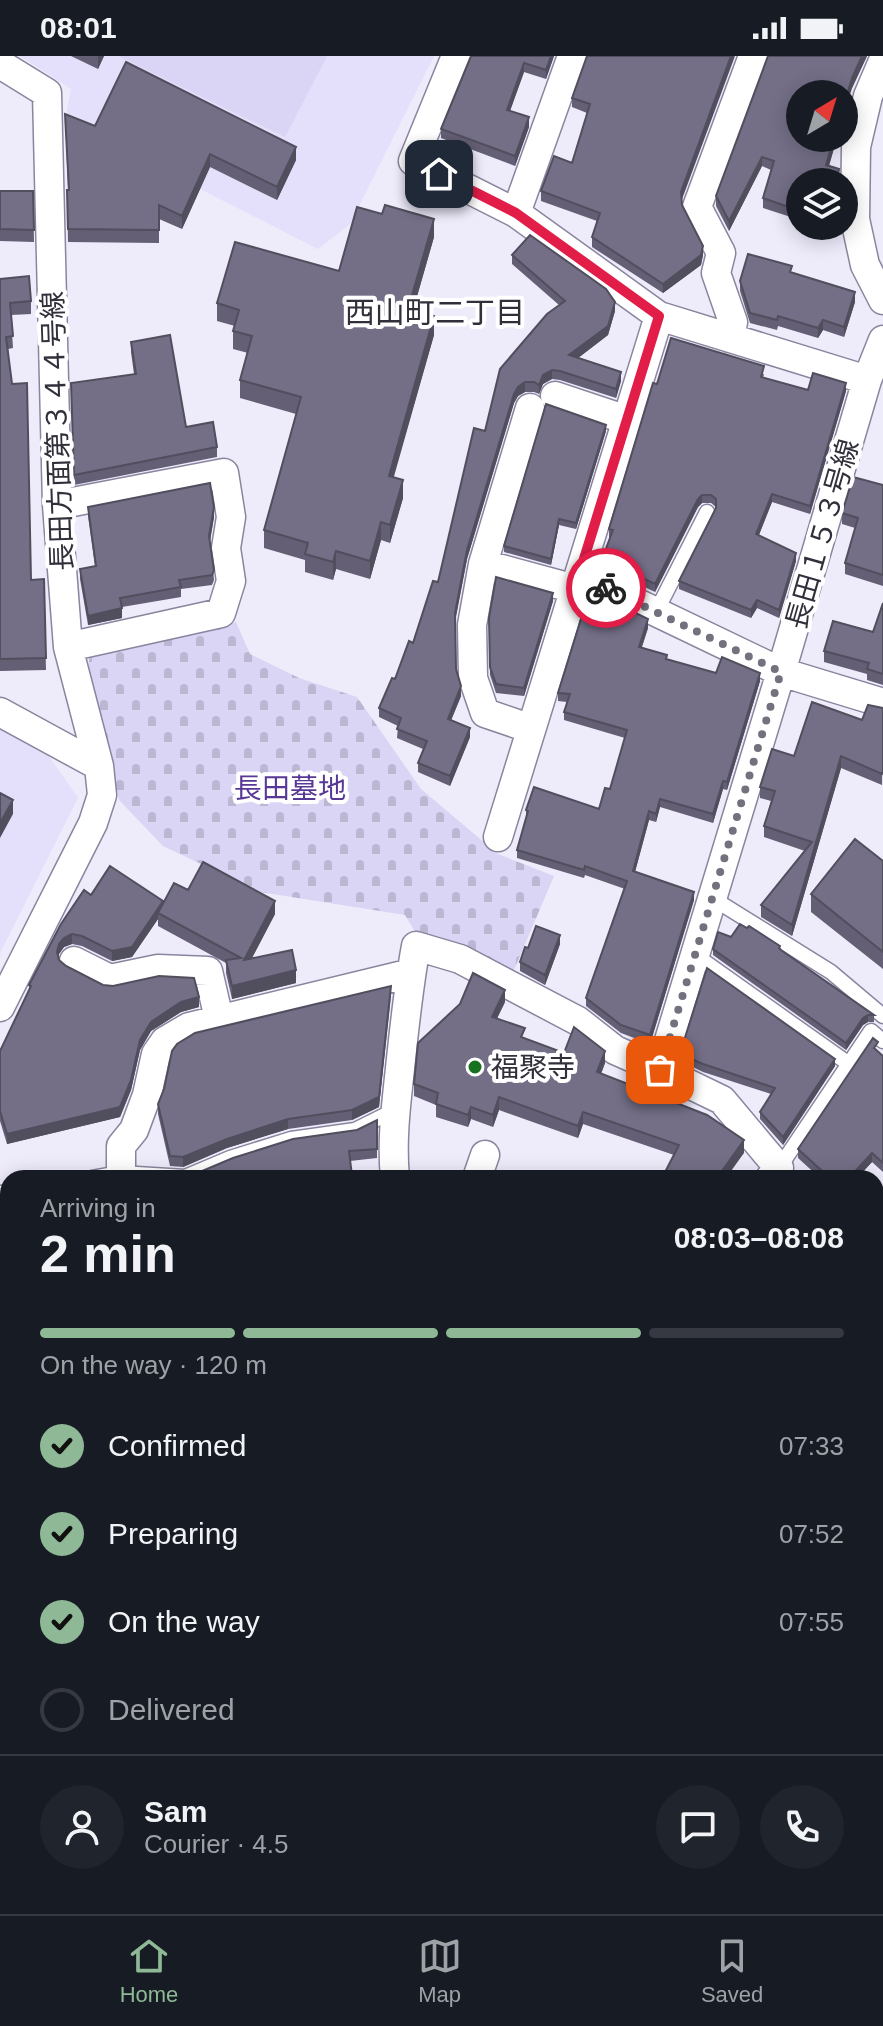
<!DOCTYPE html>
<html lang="en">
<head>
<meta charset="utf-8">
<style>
	:root { --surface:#171b24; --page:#20242c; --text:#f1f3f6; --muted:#9ea1a6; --line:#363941; --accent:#8fb996 }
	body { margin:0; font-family:Helvetica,"Noto Sans JP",sans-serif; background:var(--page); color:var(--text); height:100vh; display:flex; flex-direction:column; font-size:30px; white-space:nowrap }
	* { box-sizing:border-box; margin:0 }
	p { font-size:26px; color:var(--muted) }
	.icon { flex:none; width:44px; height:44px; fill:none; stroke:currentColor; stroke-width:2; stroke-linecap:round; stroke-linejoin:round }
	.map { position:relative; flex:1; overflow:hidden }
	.panel { position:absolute; left:0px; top:1114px; width:884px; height:744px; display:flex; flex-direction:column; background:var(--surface); border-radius:24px 24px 0 0; box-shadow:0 4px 20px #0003 }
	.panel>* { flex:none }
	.needle { width:52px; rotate:38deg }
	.controls { position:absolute; left:786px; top:24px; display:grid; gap:16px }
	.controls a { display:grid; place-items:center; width:72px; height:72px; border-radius:50%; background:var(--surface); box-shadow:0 4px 20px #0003; font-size:40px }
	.pin { position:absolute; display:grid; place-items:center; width:68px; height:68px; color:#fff; margin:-34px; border-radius:16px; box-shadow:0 4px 12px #0006 }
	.courier { position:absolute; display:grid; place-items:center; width:80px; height:80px; margin:-40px; border:6px solid #e11d48; border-radius:50%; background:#fff; color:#222; box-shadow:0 2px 10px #0007 }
	.headline em { font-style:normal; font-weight:700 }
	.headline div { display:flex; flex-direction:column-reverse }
	.headline { display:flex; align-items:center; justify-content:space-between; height:136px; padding:0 40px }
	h1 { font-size:52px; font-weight:700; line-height:60px }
	.bar { display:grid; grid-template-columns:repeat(4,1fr); gap:12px 8px; align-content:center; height:96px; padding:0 40px }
	.bar i { height:10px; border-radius:6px; background:var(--line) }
	.bar .current { background:var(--accent) }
	.bar p { grid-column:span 4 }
	.line { display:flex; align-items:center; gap:20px; padding:0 40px; border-top:2px solid var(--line) }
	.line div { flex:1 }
	.round { display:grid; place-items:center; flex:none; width:84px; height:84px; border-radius:42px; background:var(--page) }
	ol { padding:0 40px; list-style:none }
	li { display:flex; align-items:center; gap:24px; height:88px }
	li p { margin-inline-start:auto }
	li .icon { padding:8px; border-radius:50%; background:var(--accent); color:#111; stroke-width:4 }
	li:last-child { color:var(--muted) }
	li i { width:44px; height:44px; border:4px solid var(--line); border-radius:50% }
	.status { display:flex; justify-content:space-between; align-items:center; height:56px; padding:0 40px; background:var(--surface); direction:ltr }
	.status svg { height:22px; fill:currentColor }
	.tabs { display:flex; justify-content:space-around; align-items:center; height:112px; border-top:2px solid var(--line); background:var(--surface); font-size:22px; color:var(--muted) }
	.tabs a { display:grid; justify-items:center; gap:4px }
	.tabs .current { color:var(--accent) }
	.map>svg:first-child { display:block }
	.built { fill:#e4dffa }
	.green { fill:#dad4f5 }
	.cemetery { fill:url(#cemetery-stones) }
	.park { fill:url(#park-crowns) }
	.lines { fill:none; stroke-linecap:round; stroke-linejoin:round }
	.river { stroke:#af9bee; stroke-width:54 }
	.service-casing { stroke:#8a859e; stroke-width:17 }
	.minor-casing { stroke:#8a859e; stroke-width:31 }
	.service { stroke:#fff; stroke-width:14 }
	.minor { stroke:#fff; stroke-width:28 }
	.wall { fill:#645f74 }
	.shaded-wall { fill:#514e5e }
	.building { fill:#746f87; stroke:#514e5e; stroke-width:2 }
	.done { stroke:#73717e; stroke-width:8; stroke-dasharray:0 14.4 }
	.route { stroke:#e11d48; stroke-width:10 }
	.poi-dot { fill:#177220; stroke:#fff; stroke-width:3 }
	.labels { text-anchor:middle; stroke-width:8; stroke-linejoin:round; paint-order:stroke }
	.street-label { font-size:28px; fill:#312f3a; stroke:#fff }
	.park-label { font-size:28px; fill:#573897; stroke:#fff }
	.poi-label { font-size:28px; fill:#312f3a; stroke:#fff; text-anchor:start }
	.neighbourhood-label { font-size:30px; fill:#312f3a; stroke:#fff }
</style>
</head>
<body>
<div class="status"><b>08:01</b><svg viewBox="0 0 49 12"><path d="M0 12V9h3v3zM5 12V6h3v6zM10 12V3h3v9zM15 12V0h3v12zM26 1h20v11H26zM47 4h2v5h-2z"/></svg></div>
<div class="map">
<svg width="883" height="1858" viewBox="0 0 883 1858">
	<defs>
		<pattern id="cemetery-stones" width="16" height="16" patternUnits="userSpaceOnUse" patternTransform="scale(2)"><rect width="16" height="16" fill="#dad4f5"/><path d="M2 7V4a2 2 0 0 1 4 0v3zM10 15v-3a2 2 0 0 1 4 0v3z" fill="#bcb6d3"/></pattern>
		<pattern id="park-crowns" width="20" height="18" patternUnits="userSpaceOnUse" patternTransform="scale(2)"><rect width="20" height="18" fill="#dad4f5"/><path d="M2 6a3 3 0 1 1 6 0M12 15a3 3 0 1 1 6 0" fill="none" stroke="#bcb6d3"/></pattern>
	</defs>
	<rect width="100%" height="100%" fill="#eeebfb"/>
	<path class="built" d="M20 0H434L350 168 318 193 65 64 71 33Z
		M0 672 48 699 78 742 0 897Z"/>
	<path class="green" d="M118 0H327L285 81Z"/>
	<path class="cemetery" d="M236 566 250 598 299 622 357 641 421 733 498 798 554 820 514 914 417 879 405 859 260 836 163 790 119 744 104 679 86 621 90 599Z"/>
	<path class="park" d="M8 1314V1511L0 1483V1316Z"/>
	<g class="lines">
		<path class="river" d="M876 1388 883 1377
			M854 1850 855 1858"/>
		<defs>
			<path id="service" d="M656 556 707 456
				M712 842 831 916 883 960
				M695 899 849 1008
				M779 1112 871 975 883 985
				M92 1122 121 1117 185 1121 230 1102 291 1083 355 1074 395 1054
				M0 1137 8 1136
				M0 1694 8 1690
				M369 1858 376 1853 431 1858"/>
			<path id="minor" d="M456 0 413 105 516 157 659 260 867 324
				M883 5 868 40 856 91 855 163 865 209 883 244
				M0 8 47 37 57 449 68 591 99 710 102 739 93 767 0 951
				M516 157 572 0
				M730 282 733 266 716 217 721 197 697 151 753 0
				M555 340 627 364
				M57 449 224 417 231 461 226 492 231 525 221 557 68 591
				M483 508 564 530
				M579 519 781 616 883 647
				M0 656 99 710
				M520 669 485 657 473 622 472 569 483 508 530 352
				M498 781 659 260
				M74 905 110 923 158 913 208 915 219 963
				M121 1117V1090L134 1074 147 1039 156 998 165 985 189 971 411 917
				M395 1122C391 1082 397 1042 401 1003 405 965 409 928 416 890L460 903 578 965 615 994 660 1014
				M477 1122 485 1099
				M770 1122 779 1112 722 1044 660 1014 781 616 867 324 883 284
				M0 1544 8 1563
				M876 1761 878 1743
				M107 1850V1858
				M874 1850V1858
				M786 1858 791 1850"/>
		</defs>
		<use href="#service" class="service-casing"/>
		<use href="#minor" class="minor-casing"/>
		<use href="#service" class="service"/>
		<use href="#minor" class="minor"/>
	</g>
	<path class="wall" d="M71 0H104L98 13Z
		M471 0H554L546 23 524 16 510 55 529 71 515 110 441 82V73Z
		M587 0 682 144V149L703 199 701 209 663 237 592 191V181L597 165 541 145V135L572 107 587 57 572 51V42Z
		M768 0H867L852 32 800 82H837L829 110 839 113V126H800V164L763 152V142L771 114 762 110 729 175 716 150V140Z
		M65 58 95 70 296 104 277 144 210 111 182 173 159 163V187L68 186 67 134H68Z
		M0 135H33L34 186 0 185Z
		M434 181 413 255 434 279 393 421 403 442 390 487 381 484 370 523 336 513 333 524 305 516V504L264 492V474L296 358 240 342V324L248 297 233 293V275L235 270 217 265V247L339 215Z
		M512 199 615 255 608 279 578 302 621 325 616 342 560 324 552 323 543 328 539 338 534 336H525L518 340 514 347 467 503 455 565 456 613 461 640 451 664 470 681 450 730 418 716V707L423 693 397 682 398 670 379 661V652L413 587 438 526 485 375 559 249 512 208Z
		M792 217 855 246 844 281 823 274 818 282 778 270 777 274 750 267 740 235V225Z
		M0 223 31 245V258L11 259 13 292 8 293 31 524 44 523 46 614 0 615Z
		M131 286 186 371 217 391V401L74 429 71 327 134 318 131 296Z
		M764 318 763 322 808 334 846 335 810 458 772 446 759 479 796 505 779 562 757 552 751 562 679 533V525L716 451 711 447H702L698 451 655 536 602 511V503L610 481H609V473L657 328Z
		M606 375 576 473 559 469 551 509 504 496V490Z
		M883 429V530L845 518V507L855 472 842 468V457Z
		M88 451 214 461 210 485 214 524 212 529 181 533V541L122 551V562L88 569 80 523V513L95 510 88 460Z
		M553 545 524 640 496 637 490 619 489 562Z
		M883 547V629L867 624V618L824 606V595L873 576Z
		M648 572 642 591 667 603 716 617 760 625 727 734 723 733 713 767 660 751 656 766 649 764 635 816 694 844 650 988 621 977 586 950V942L625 833 585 819 584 822 517 802V794L526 762V754L599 753 610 733 625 682 564 664V656L567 646 558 645V637Z
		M879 652H883L882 729 841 712 792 880 761 861V849L805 795 764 781V770L771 745 760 742V731L794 700 862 664Z
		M883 805V913L811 856V838Z
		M188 834 275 858 252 902 296 927 232 943 226 917V907L158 870V863L132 901 112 905 82 890 72 888 64 891 59 898V904L66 910 103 929 199 951 181 956 151 975 140 994 131 1034 120 1061 7 1088 0 1065V995L29 934V929L91 839 163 848Z
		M560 888 545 929 520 915V906L528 892Z
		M713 893 780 894 874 959V966H868L863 969 846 994 713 899Z
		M391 940 379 1051 352 1064 288 1073 227 1092 183 1111 170 1110 158 1058V1048Z
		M505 946 497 962 525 983 564 997 605 1007 601 1018 744 1097 674 1099 583 1068 578 1082 499 1054 493 1071 471 1063 468 1071 436 1061V1049L414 1040V1028Z
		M682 991 835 1010 783 1089 760 1063V1056L771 1038 703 1016 689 1009V1001L682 999Z
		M878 995 883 1000V1116L872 1106 857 1122H820L798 1102V1093Z
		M377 1064V1102L350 1105 352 1122H142L188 1121 357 1074Z
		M883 1410V1550L876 1546V1420Z
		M8 1611V1681H4L0 1683V1615Z
		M883 1787V1798H880V1789Z"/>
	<path class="shaded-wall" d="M98 0H104L98 13Z
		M551 0H554L546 23V14Z
		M731 0H735L681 146V136Z
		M862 0H867L852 32 844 59V50L852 22Z
		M524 7V16L507 63V54Z
		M529 61V71L515 110V100Z
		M834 82H837L826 119V109Z
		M296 91V104L277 144V131Z
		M210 98V111L182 173V160Z
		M762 101V110L729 175V165Z
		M434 163V181L408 271V253Z
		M703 190V199L701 209 663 237V228Z
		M855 236V246L844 281V271Z
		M615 246V255L608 279 569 309V299Z
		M434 260V279L389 438V420Z
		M823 264V274L818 282V272Z
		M552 314V323L543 328 539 338V329L543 319Z
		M621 316V325L616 342V333Z
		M525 326V336L518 340 514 347 467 503 455 566V557L467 494 514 338 518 331Z
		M846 327V335L810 458V450Z
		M606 369V375L576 473V467Z
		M403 424V442L390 487V469Z
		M772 438V446L756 486V478Z
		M702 439V447L698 451 655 536V528L698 443Z
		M214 451V461L209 490V480Z
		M559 463V469L551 509V503Z
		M381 466V484L370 523V505Z
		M336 495V513L333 524V506Z
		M796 497V505L779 562V554Z
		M553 537V545L524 640V632Z
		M757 544V552L751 562V554Z
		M122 552V562L88 569V560Z
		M648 563V572L639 599V591Z
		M760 617V625L727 734V726Z
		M461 630V640L448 672V663Z
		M470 672V681L450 730V720Z
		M841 700V712L792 880V869Z
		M723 725V733L713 767V758Z
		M660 743V751L656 766V758Z
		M13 744V758L0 782V767Z
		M649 755V764L633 823V815Z
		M694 836V844L650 988V979Z
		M163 845V855L158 857V863L132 901 112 905V895Z
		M275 845V858L244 917V904Z
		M72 878V888L64 891 59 898 57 905 59 888 64 882Z
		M560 879V888L545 929V919Z
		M296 914V927L232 943V930Z
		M391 930 379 1051 352 1064V1054Z
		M505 934V946L492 973V961Z
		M199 941V951L181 956 151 975 140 994 131 1034 120 1061 7 1088V1078L140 984 151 966 181 946Z
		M868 959V966L863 969 846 994V987L863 962Z
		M605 995V1007L597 1028V1016Z
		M835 1003V1010L783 1089V1081Z
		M499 1041V1054L493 1071V1059Z
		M471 1051V1063L468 1071V1059Z
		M583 1056V1068L578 1082V1070Z
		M288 1063V1073L227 1092 183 1111V1101L227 1083Z
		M744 1084V1097L726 1122H717Z
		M872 1097V1106L857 1122H849Z
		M8 1295V1304L0 1307V1298Z
		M883 1612V1622L876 1623V1614Z
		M4 1671V1681L0 1683V1673Z
		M8 1803V1813L0 1819V1809Z
		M335 1850H362L340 1858H315Z"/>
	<path class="building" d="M471 0H551L546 14 524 7 507 54 529 61 515 100 441 73Z
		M587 0H731L681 136 682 149 703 190 701 199 663 228 592 181 600 157 541 135 554 100 572 107 590 48 572 42Z
		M768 0H862L852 22 844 50V38H800V82H834L826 109 839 113 838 119 836 126H800V155L763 142 774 105 762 101 729 165 716 140Z
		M126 6 296 91 277 131 210 98 182 160 159 149V174L68 173 67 134H69L65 58 95 70Z
		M0 135H33L34 174 0 173Z
		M385 149 434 163 408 253 434 260 389 420 403 424 390 469 381 466 370 505 336 495 333 506 305 498 308 487 264 474 301 341 240 324 252 280 233 275 239 254 217 247 235 186 339 215 357 151 382 158Z
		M530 179 606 233 615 246 608 270 569 299 621 316 616 333 560 315 552 314 543 319 539 329 534 326H525L518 331 514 338 467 494 455 557 456 613 461 630 448 663 470 672 450 720 418 707 427 685 397 673 401 662 379 652 392 622 395 623 409 585 413 587 433 525 438 526 474 372 485 375 500 313 547 258 565 245 512 199Z
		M748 198 792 210 790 216 855 236 844 271 823 264 818 272 778 260 777 264 750 257 740 225Z
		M29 220 31 245 10 247 13 280 6 281 12 328 27 327 31 524 44 523 46 602 0 603V223Z
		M170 279 186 371 213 366 217 391 74 419 71 327 136 318 131 286Z
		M671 282 764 310 761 321 808 334 813 317 846 327 810 450 772 438 756 478 796 497 779 554 757 544 751 554 679 525 716 452V443L711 439H702L698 443 655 528 602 503 613 474 609 473 653 327 657 328Z
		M546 348 606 369 576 467 559 463 551 503 504 490Z
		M853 421 883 429V519L845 507 858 462 842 457Z
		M210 427 214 451 209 480 214 514 212 519 179 524 181 531 120 542 122 552 88 560 80 513 96 510 88 451Z
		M496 521 553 537 524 632 496 628 490 611 489 562Z
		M591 535 648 563 639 591 667 599 666 603 716 617 722 601 760 617 727 726 723 725 713 758 660 743 656 758 649 755 633 815 694 836 650 979 621 969 586 942 627 825 585 810 584 814 517 794 528 755 526 754 534 731 599 753 605 732 610 733 627 674 564 656 570 638 558 637 589 537Z
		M883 547V618L867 613 869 607 824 595 833 565 873 576Z
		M812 646 862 664 868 649 883 652V716L882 718 841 700 792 869 761 849 812 786 764 770 775 735 760 731 772 693 794 700Z
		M0 737 13 744 0 767Z
		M855 783 883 805V896L811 838Z
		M203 806 275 845 244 904 292 894 296 914 232 930 226 904 241 902 158 857 174 827 188 834Z
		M110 810 163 845 132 891 112 895 82 880 72 878 64 882 59 888 57 896 59 904 66 910 103 929 113 930 159 920 194 922 199 941 181 946 151 966 140 984 131 1024 120 1051 7 1078 0 1055V995L31 930 29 929 61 868 84 834 91 839Z
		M740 868 747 872 749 870 780 890 779 892 781 894 874 959H868L863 962 846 987 713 893 718 876 731 881Z
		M536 870 560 879 545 919 520 906 525 891 528 892Z
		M707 912 835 1003 783 1081 760 1056 775 1032 703 1008 689 1002 691 994 682 991Z
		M473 917 505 934 492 961 525 972 521 981 564 997 574 971 605 995 597 1016 707 1059 744 1084 717 1122H662L679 1089 583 1056 578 1070 499 1041 493 1059 471 1051 468 1059 436 1048 438 1037 414 1028 418 987 460 948Z
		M391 930 379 1041 352 1054 288 1063 227 1083 183 1101 170 1100 158 1048 164 1033 172 995 177 988 195 977Z
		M873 982 878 986 874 992 883 1000V1107L872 1097 849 1122H828L820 1115 821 1114 798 1093Z
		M377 1064V1093L349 1095 352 1120 340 1122H142L150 1119 188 1121 233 1102 293 1083 357 1074Z
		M8 1139V1295L0 1298V1141Z
		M883 1410V1535L876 1530V1495L883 1485 876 1480V1446L880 1440 876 1438V1420Z
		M883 1572V1612L876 1614V1573Z
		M8 1611V1672L4 1671 0 1673V1615Z
		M8 1691V1803L0 1809V1694Z
		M37 1850H78V1858H37Z
		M129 1850H335L315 1857 323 1858H130Z
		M460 1850H556V1852L554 1851 553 1858H459Z
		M644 1850H694L709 1858H644Z"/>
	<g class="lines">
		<path class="done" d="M606 532 781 616 660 1014"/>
		<path class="route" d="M439 118 516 157 659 260 579 519 606 532"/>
	</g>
	<circle class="poi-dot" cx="475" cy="1011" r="8"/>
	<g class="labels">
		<g class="street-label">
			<text transform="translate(57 375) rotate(-92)" y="10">長田方面第３４４号線</text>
			<text transform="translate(822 478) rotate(-74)" y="10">長田１５３号線</text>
		</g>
		<g class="park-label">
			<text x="290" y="742">長田墓地</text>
		</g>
		<g class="poi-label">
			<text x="491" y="1021">福聚寺</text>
		</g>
		<g class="neighbourhood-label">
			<text x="435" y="267">西山町二丁目</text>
		</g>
	</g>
</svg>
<div class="controls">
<a><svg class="needle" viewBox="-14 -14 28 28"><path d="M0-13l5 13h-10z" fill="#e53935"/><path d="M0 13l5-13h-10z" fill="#9ea1a6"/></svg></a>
<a><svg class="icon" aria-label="layers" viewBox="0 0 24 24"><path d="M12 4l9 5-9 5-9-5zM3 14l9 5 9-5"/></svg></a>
</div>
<div class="pin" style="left:660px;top:1014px;background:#ea580c"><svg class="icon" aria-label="bag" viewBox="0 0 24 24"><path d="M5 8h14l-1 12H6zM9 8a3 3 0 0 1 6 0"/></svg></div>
<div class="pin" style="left:439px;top:118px;background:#1f2937"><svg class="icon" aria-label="home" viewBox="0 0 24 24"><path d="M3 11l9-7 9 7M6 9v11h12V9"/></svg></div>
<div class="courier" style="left:606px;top:532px"><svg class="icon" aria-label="bike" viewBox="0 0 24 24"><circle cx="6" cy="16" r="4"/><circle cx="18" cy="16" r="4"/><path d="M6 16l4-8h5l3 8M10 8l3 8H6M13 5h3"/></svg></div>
<section class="panel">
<div class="headline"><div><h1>2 min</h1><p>Arriving in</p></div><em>08:03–08:08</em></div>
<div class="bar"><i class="current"></i><i class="current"></i><i class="current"></i><i></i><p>On the way · 120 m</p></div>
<ol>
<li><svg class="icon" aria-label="check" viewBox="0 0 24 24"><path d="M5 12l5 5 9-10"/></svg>Confirmed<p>07:33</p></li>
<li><svg class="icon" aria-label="check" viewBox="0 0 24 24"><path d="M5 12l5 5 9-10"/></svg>Preparing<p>07:52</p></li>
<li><svg class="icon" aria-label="check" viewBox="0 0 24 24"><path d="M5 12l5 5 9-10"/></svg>On the way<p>07:55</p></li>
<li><i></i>Delivered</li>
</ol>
<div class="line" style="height:144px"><a class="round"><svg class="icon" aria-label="person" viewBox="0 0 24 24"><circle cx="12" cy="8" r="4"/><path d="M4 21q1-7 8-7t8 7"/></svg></a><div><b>Sam</b><p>Courier · 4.5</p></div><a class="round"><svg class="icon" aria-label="chat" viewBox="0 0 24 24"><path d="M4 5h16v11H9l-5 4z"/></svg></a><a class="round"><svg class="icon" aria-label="phone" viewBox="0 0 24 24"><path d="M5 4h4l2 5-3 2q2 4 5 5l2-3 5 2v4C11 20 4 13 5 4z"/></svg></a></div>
</section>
</div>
<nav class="tabs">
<a class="current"><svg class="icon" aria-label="home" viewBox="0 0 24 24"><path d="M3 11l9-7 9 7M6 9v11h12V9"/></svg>Home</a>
<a><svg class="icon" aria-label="map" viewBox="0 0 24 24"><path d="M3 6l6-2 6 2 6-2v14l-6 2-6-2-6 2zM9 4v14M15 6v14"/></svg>Map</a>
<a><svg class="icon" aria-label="saved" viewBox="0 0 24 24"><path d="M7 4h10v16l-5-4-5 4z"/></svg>Saved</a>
</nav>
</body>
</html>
